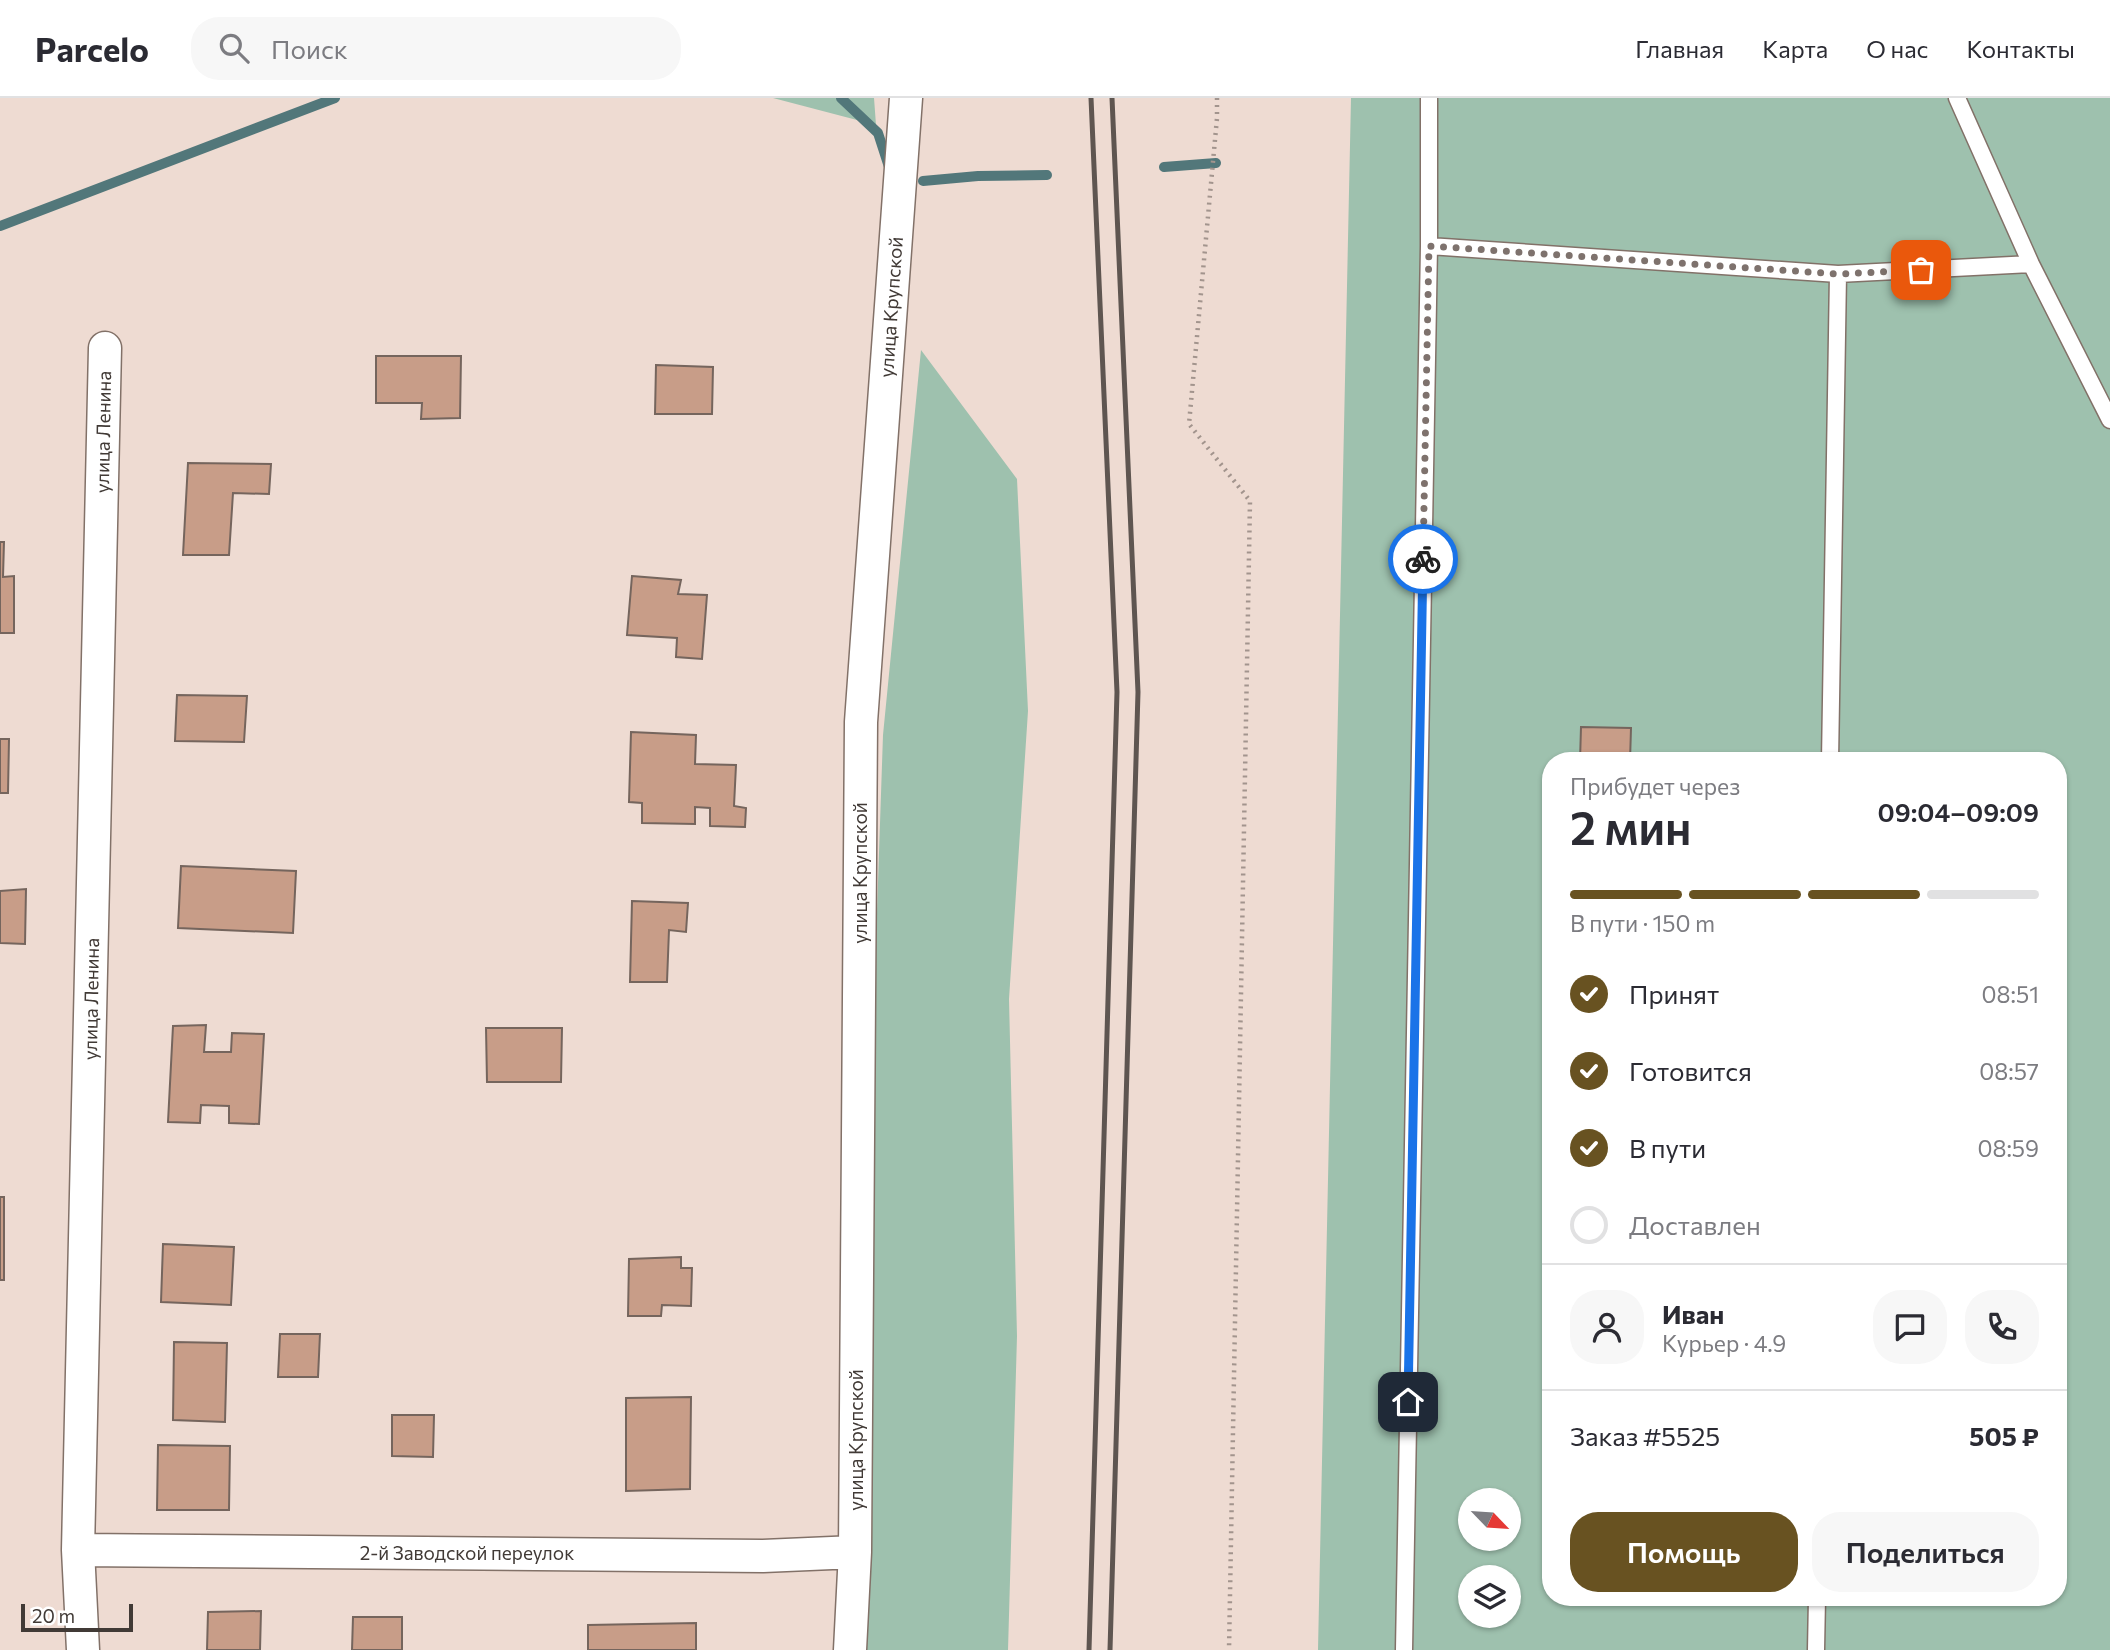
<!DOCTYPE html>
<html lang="ru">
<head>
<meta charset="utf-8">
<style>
	:root { --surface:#fff; --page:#f7f7f7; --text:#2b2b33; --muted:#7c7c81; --line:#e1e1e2; --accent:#685221 }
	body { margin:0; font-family:Commissioner,sans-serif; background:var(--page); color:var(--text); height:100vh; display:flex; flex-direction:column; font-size:26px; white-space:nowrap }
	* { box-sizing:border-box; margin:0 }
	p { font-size:23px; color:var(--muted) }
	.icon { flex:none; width:38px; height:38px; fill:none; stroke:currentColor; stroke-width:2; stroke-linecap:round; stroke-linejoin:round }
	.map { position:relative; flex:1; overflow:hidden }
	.panel { position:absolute; left:1542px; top:654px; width:525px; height:854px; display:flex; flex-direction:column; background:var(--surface); border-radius:28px; box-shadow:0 2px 5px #0004 }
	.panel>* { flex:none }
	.needle { width:46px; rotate:115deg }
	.fabs { position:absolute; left:1458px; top:1390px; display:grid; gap:14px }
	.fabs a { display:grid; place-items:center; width:63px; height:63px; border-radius:50%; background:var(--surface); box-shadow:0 2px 5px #0004; font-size:35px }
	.scale { position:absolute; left:21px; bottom:18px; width:112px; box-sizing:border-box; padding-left:7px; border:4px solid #413a36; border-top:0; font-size:19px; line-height:24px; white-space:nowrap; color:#413a36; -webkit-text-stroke:5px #fff; paint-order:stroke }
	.pin { position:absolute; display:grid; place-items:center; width:60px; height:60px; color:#fff; margin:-30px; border-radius:14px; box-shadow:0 4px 10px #0006 }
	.courier { position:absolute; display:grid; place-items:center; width:70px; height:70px; margin:-35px; border:5px solid #1a73e8; border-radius:50%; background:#fff; color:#222; box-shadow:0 2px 9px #0007 }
	.head em { font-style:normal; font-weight:600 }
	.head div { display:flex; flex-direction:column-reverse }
	.head { display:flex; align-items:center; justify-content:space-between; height:119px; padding:0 28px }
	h1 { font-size:46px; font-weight:600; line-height:52px }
	.bar { display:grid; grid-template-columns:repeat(4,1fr); gap:10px 7px; align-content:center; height:84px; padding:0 28px }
	.bar i { height:9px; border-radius:5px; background:var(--line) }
	.bar .selected { background:var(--accent) }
	.bar p { grid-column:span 4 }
	.line { display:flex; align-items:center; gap:18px; padding:0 28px; border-top:2px solid var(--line) }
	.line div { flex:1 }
	.round { display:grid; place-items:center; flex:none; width:74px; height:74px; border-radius:28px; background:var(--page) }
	ol { padding:0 28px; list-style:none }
	li { display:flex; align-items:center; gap:21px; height:77px }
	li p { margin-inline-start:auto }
	li .icon { padding:7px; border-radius:50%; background:var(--accent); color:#fff; stroke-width:4 }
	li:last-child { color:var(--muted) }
	li i { width:38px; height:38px; border:4px solid var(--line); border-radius:50% }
	.cta { display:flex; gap:14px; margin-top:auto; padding:14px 28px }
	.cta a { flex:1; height:80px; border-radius:28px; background:var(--accent); color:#fff; font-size:28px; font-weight:600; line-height:80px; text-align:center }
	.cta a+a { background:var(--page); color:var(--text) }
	header { display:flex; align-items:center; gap:42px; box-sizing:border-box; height:98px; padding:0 35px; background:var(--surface); border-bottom:2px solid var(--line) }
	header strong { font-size:33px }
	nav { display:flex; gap:38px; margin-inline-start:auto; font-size:24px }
	.search { width:490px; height:63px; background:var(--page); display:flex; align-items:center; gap:18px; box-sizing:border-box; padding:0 24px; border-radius:28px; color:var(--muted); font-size:26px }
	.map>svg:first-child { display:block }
	.green { fill:#9ec1ae; fill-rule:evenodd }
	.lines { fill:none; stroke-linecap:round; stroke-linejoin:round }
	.stream { stroke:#52777a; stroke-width:10 }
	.building { fill:#c89d88; stroke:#75655d; stroke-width:2 }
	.service-casing { stroke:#827168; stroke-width:19 }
	.minor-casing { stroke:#827168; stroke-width:35 }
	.path { stroke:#a2948d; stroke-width:4.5; stroke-dasharray:2 5; stroke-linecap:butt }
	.service { stroke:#fff; stroke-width:16 }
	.minor { stroke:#fff; stroke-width:32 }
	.rail { stroke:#5f5651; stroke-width:5 }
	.done { stroke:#7e726d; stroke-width:7; stroke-dasharray:0 12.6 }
	.route { stroke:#1a73e8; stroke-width:9 }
	.labels { text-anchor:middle; stroke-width:6; stroke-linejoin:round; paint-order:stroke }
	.street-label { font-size:19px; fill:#413a36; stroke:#fff }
</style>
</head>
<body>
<header>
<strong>Parcelo</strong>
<div class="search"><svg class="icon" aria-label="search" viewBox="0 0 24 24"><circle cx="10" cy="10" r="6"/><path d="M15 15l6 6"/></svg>Поиск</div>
<nav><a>Главная</a><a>Карта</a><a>О нас</a><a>Контакты</a></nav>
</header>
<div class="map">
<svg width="2110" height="1552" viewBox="0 0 2110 1552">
	<rect width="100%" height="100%" fill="#eedbd2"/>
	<path class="green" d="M773 0H874L876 27Z
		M1351 0H2110V1552H1318ZM1550 663H2058V1500H1550ZM1470 1402H1508V1440H1470ZM1470 1479H1508V1517H1470Z
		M921 252 1017 381 1028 613 1009 901 1017 1238 1008 1552H852L883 637Z"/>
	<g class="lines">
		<path class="stream" d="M841 0 878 35 890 72
			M1164 69 1216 65
			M923 83 978 78 1047 77
			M0 128 335 0"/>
	</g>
	<path class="building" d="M376 258H461L460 320 421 321 422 305H376Z
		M656 267 713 269 712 316H655Z
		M188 365 271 366 269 396 233 395 229 457H183Z
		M0 444H4L3 479 14 478V535H0Z
		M632 478 681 482 678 496 707 497 702 561 676 559 677 540 627 537Z
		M177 597 247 598 244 644 175 643Z
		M1581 629 1631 630 1630 663H1580Z
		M631 634 696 637 695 666 736 667 734 708 746 710 745 729 710 728V710L695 709V726L642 725V705L629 704Z
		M0 641H9L8 695H0Z
		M181 768 296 773 293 835 178 830Z
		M26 791 25 846 0 845V793Z
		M632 803 688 805 686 834 669 832 667 884H630Z
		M206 927 204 954H231L232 935 264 936 259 1026 229 1025V1008L201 1007 200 1025 168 1024 173 928Z
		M486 930H562L561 984H487Z
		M0 1099H4V1182H0Z
		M163 1146 234 1149 231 1207 161 1204Z
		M681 1159V1170H692L691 1208 662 1207 661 1218H628L629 1161Z
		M280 1236H320L318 1279H278Z
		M174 1244 227 1245 225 1324 173 1322Z
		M691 1299 690 1391 626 1393V1300Z
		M392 1317H434L433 1359 392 1358Z
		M158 1347 230 1348 229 1412H157Z
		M261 1513 260 1552H207L208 1514Z
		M353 1519H402V1552H352Z
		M696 1525V1552H588V1527Z"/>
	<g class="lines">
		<defs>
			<path id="service" d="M1957 0 2031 166 2110 322
				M1429 148 1838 176 2031 166
				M1830 663 1838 176
				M1404 1552 1429 148V0
				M1816 1552 1817 1500"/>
			<path id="minor" d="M78 1452 763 1458 855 1454
				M83 1552 78 1452 105 250
				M850 1552 855 1454 861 624 906 0"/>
		</defs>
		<use href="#service" class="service-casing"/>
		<use href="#minor" class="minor-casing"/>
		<path class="path" d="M1217 0V20L1189 326 1250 403 1229 1552"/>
		<use href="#service" class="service"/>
		<use href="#minor" class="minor"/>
		<path class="rail" d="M1089 1552 1117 594 1091 0
			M1110 1552 1138 594 1112 0"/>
	</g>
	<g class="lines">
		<path class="done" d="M1423 461 1429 148 1838 176 1921 172"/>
		<path class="route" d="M1408 1304 1423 461"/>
	</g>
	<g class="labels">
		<g class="street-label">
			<text transform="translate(891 209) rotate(-86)" y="7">улица Крупской</text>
			<text transform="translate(103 334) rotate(-89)" y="7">улица Ленина</text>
			<text transform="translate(860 775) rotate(-90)" y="7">улица Крупской</text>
			<text transform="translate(91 901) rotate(-89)" y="7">улица Ленина</text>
			<text transform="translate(856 1342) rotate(-90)" y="7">улица Крупской</text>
			<text x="467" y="1462">2-й Заводской переулок</text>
		</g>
	</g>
</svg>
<div class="fabs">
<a><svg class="needle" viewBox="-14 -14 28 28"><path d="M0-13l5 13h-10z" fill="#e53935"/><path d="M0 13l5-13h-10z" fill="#7c7c81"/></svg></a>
<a><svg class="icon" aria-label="layers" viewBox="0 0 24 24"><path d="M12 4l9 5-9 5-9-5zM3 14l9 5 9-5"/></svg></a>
</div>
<div class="scale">20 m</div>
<div class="pin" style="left:1921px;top:172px;background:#ea580c"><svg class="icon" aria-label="bag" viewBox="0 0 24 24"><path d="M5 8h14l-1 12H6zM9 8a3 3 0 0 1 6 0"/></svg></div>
<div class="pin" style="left:1408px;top:1304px;background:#1f2937"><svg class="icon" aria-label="home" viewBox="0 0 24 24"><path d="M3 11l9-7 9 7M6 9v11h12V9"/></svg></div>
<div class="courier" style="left:1423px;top:461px"><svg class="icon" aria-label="bike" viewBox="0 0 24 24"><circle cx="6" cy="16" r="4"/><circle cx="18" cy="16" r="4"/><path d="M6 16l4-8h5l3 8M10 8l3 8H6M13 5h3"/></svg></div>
<section class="panel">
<div class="head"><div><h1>2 мин</h1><p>Прибудет через</p></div><em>09:04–09:09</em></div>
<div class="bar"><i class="selected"></i><i class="selected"></i><i class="selected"></i><i></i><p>В пути · 150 m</p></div>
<ol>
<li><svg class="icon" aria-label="check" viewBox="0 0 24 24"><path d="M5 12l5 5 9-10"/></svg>Принят<p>08:51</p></li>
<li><svg class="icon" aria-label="check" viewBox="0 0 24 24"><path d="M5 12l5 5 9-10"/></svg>Готовится<p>08:57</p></li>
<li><svg class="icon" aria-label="check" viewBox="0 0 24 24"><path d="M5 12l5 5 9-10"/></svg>В пути<p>08:59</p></li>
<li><i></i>Доставлен</li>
</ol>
<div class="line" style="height:126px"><a class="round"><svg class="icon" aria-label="person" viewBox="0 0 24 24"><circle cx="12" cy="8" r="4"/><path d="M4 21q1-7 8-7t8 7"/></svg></a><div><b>Иван</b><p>Курьер · 4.9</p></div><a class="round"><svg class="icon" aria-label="chat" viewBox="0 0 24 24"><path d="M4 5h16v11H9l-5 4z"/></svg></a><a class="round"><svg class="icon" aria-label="phone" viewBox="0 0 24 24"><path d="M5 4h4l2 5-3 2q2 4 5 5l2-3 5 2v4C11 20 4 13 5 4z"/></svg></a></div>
<div class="line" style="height:91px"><div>Заказ #5525</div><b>505 ₽</b></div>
<div class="cta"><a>Помощь</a><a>Поделиться</a></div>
</section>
</div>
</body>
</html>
